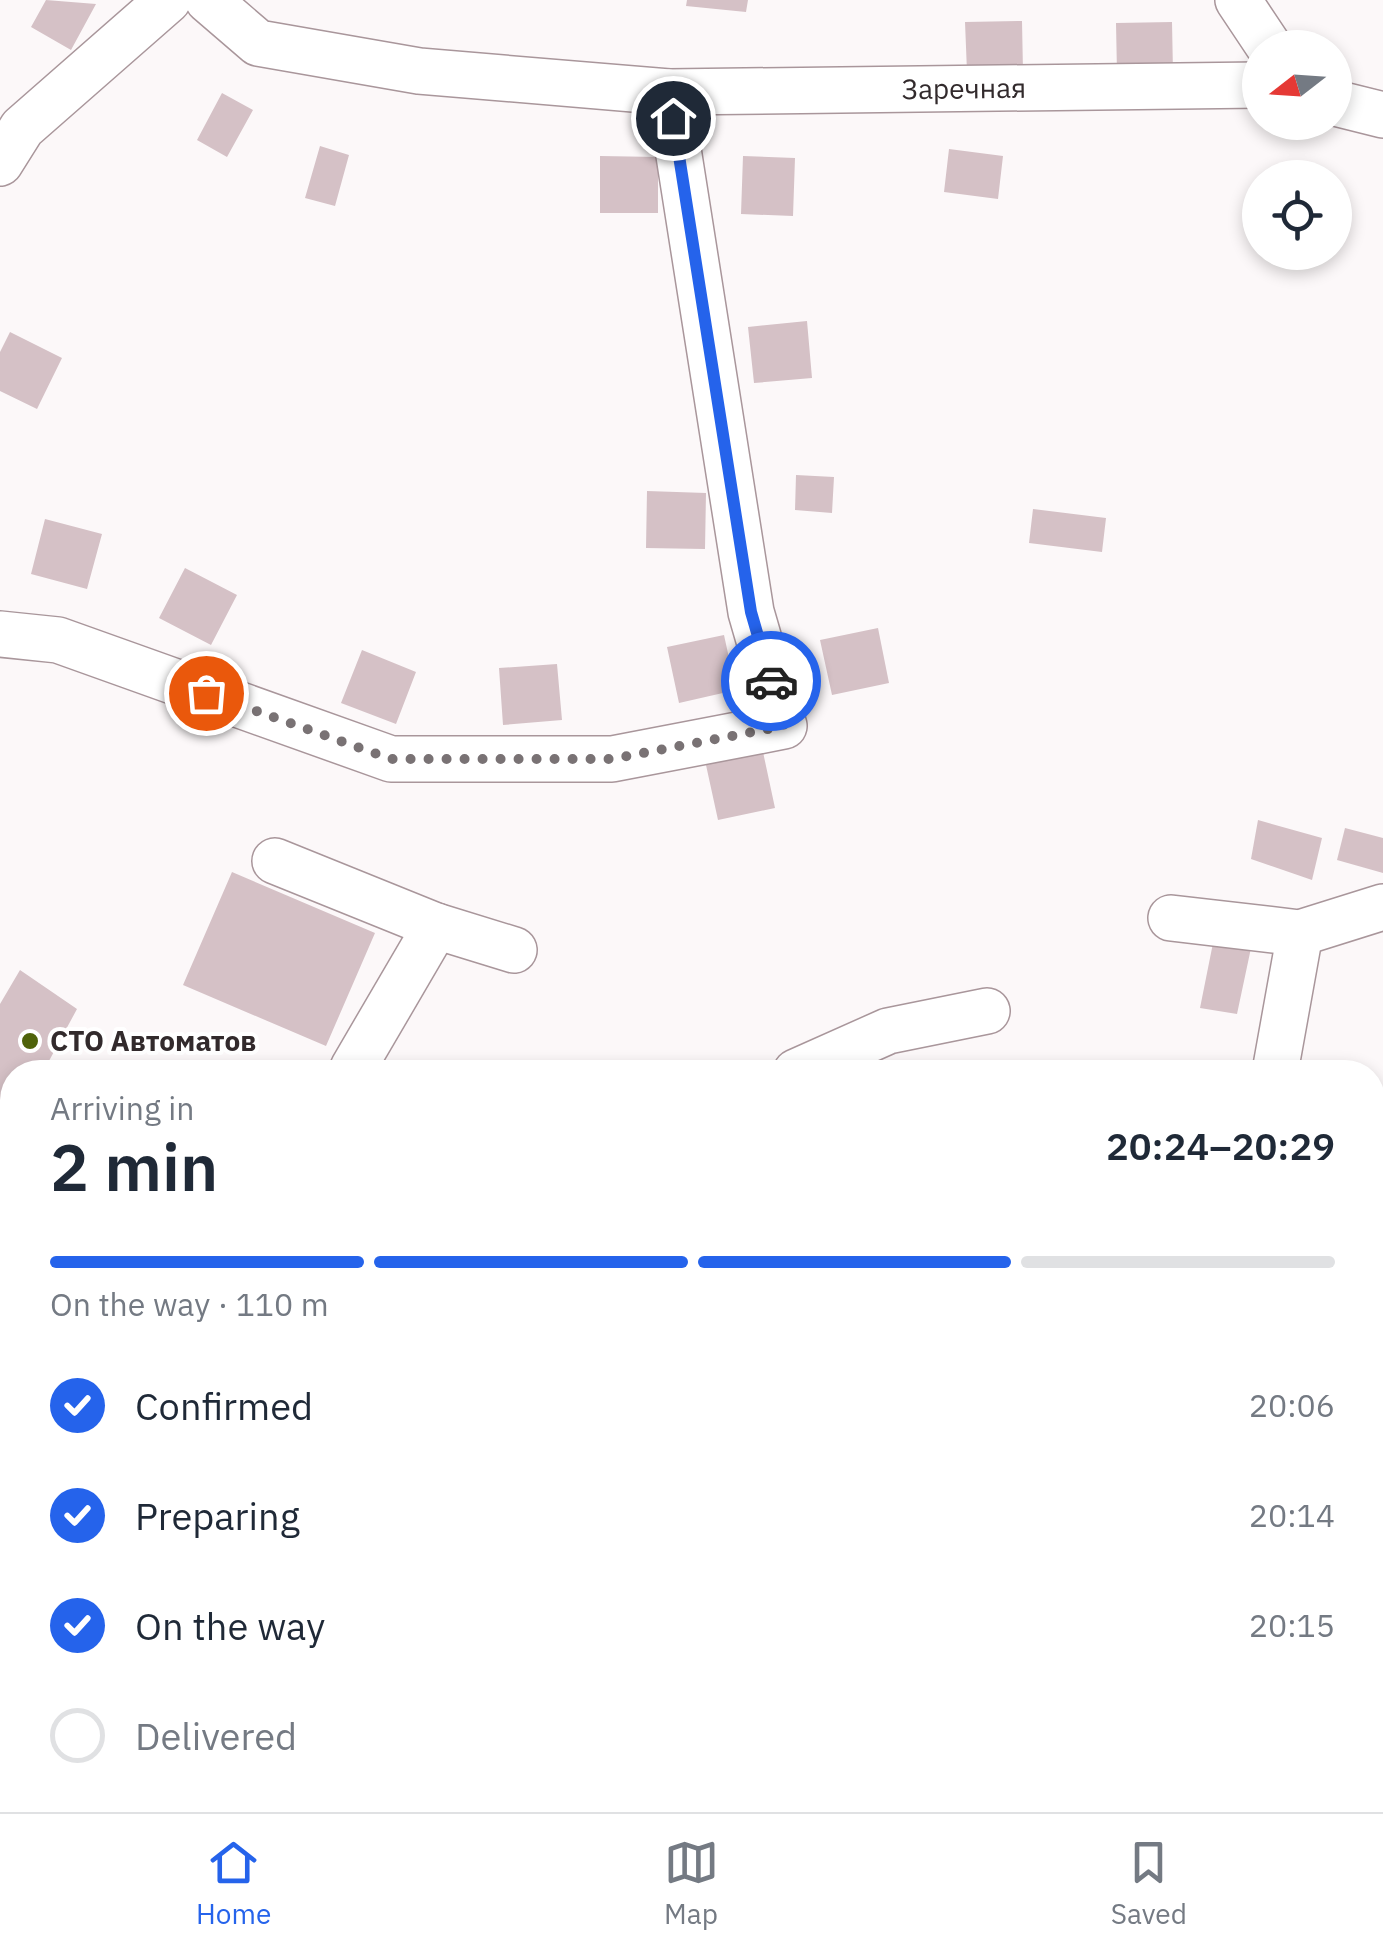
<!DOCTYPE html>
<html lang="en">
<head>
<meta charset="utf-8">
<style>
	:root { --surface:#fff; --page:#f2f2f3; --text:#1f2937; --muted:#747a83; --line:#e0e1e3; --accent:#2563eb }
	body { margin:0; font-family:"IBM Plex Sans",sans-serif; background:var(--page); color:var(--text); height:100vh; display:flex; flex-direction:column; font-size:38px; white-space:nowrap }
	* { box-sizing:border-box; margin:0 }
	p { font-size:32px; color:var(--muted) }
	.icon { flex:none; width:55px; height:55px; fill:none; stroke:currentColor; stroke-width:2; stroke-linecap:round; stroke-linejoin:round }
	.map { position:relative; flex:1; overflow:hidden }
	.panel { position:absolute; left:0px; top:1060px; width:1385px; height:752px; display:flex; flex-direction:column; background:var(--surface); border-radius:40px 40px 0 0; box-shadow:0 5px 15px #0003 }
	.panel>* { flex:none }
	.needle { width:65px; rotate:253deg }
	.tools { position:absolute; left:1242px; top:30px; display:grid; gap:20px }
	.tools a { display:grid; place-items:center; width:110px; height:110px; border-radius:50%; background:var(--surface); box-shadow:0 5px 15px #0003; font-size:50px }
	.pin { position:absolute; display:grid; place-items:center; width:85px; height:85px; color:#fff; margin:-42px; border:5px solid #fff; border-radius:50%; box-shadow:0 2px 10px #0007 }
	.courier { position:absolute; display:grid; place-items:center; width:100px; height:100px; margin:-50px; border:8px solid #2563eb; border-radius:50%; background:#fff; color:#222; box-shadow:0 2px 12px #0007 }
	.overview em { font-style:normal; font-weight:600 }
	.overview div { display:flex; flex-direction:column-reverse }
	.overview { display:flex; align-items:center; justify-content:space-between; height:170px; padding:0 50px }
	h1 { font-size:65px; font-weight:600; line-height:75px }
	.bar { display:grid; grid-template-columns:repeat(4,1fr); gap:15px 10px; align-content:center; height:120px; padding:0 50px }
	.bar i { height:12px; border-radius:8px; background:var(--line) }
	.bar .current { background:var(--accent) }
	.bar p { grid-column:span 4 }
	ol { padding:0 50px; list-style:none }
	li { display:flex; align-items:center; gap:30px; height:110px }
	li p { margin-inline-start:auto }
	li .icon { padding:10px; border-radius:50%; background:var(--accent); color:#fff; stroke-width:4 }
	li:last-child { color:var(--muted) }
	li i { width:55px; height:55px; border:5px solid var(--line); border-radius:50% }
	.tab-bar { display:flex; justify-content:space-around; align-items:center; height:140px; border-top:2px solid var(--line); background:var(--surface); font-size:28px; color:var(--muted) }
	.tab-bar a { display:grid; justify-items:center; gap:5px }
	.tab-bar .current { color:var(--accent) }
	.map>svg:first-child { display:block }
	.building { fill:#d5c1c6 }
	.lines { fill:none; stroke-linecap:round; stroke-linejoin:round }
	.minor-casing { stroke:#a9969b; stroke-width:48 }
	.minor { stroke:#fff; stroke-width:45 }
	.done { stroke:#797274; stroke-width:10; stroke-dasharray:0 18 }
	.route { stroke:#2563eb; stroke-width:12 }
	.poi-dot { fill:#4f620a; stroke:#fff; stroke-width:4 }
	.labels { text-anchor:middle; stroke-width:8; stroke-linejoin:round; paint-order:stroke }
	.street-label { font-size:28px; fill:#322a2c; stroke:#fff }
	.poi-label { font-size:28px; font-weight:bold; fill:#322a2c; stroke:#fff; text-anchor:start }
</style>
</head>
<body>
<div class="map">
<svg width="1383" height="1812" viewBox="0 0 1383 1812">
	<rect width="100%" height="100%" fill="#fcf8f9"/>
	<path class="building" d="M46 0 96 4 71 50 31 27Z
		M687 0H748L746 12 686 6Z
		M1022 21 1023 72H967L965 22Z
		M1172 22 1173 73 1117 74 1116 23Z
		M222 93 253 110 227 157 197 140Z
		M320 146 349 155 335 206 305 198Z
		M949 149 1003 156 998 199 944 192Z
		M600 156 658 157V213H600Z
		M743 156 795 158 793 216 741 214Z
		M807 321 812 378 754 383 748 327Z
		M10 332 62 358 37 409 0 391V352Z
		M796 475 834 477 832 513 795 510Z
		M647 491 706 493 705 549 646 548Z
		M1033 509 1106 518 1102 552 1029 543Z
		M45 519 102 534 87 589 31 574Z
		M185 568 237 595 211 645 159 618Z
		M878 628 889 683 832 695 820 640Z
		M724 635 736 690 679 703 667 647Z
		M362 650 416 672 396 724 341 703Z
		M557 664 562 720 503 725 499 668Z
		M763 752 775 808 718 820 706 765Z
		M1258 820 1322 838 1312 880 1251 859Z
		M1345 828 1383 838V873L1337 860Z
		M232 872 375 933 326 1046 183 985Z
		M1214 938 1251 948 1237 1014 1200 1008Z
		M20 970 77 1009 43 1072H12V1124L0 1116V1004Z
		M0 1427 12 1429V1495L0 1493Z
		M0 1630 12 1633V1699L0 1696Z
		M905 1800H971L973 1812H907Z
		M1055 1800H1202L1204 1812H1056Z"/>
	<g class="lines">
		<defs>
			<g id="minor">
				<path id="s1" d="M208 0 258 43 419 71 669 92 1260 85"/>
				<path d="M1238 0 1270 48"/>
				<path d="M1335 103 1383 115"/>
				<path d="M0 163 22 128 168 0"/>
				<path d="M0 634 58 640 391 759H612L784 726 751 612 669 92"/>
				<path d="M275 861 436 926 514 950"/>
				<path d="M1171 918 1300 933 1383 907"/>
				<path d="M353 1068 436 926"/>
				<path d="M796 1072 888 1031 987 1011"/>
				<path d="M1275 1072 1300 933"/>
				<path d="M0 1176 12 1186"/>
				<path d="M1372 1217 1383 1164"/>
				<path d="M0 1342 12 1344"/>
				<path d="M0 1407 12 1409"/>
				<path d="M1372 1548 1383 1551"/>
				<path d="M0 1735 12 1738"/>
				<path d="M865 1800 868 1812"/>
				<path d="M1025 1800 1027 1812"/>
				<path d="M1263 1800 1281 1812"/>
				<path d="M207 1812 210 1800"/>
				<path d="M1335 1812 1336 1811"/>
			</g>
		</defs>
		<use href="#minor" class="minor-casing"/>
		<use href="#minor" class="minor"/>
	</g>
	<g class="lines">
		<path class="done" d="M206 693 391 759H612L784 726 771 681"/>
		<path class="route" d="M673 118 751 612 771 681"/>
	</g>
	<circle class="poi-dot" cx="30" cy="1041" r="10"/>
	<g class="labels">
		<g class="street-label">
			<text dy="10" stroke="none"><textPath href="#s1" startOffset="775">Заречная</textPath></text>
		</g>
		<g class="poi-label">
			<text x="50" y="1051">СТО Автоматов</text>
		</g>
	</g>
</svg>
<div class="tools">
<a><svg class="needle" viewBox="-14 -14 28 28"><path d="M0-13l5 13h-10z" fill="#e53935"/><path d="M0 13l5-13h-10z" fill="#747a83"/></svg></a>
<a><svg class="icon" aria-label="locate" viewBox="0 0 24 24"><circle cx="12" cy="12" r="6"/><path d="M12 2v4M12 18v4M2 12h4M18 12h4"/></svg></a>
</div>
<div class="pin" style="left:206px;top:693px;background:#ea580c"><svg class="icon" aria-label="bag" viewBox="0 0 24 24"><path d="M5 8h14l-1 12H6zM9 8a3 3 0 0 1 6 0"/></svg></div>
<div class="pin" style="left:673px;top:118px;background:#1f2937"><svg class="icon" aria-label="home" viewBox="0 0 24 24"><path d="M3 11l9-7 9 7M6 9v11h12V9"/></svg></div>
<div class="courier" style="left:771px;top:681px"><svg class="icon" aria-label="car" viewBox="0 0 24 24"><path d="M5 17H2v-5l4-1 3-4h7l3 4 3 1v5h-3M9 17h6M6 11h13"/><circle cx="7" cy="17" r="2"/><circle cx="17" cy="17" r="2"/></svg></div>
<section class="panel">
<div class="overview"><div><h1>2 min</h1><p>Arriving in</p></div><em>20:24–20:29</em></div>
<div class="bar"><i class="current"></i><i class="current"></i><i class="current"></i><i></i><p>On the way · 110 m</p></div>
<ol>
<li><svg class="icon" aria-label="check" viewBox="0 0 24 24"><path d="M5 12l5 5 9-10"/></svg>Confirmed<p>20:06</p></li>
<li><svg class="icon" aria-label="check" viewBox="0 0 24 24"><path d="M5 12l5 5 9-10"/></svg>Preparing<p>20:14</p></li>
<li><svg class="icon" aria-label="check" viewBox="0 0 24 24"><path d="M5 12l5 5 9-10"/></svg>On the way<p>20:15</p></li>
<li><i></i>Delivered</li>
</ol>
</section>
</div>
<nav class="tab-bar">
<a class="current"><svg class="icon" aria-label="home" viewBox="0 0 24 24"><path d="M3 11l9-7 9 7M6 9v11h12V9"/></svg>Home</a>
<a><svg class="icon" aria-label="map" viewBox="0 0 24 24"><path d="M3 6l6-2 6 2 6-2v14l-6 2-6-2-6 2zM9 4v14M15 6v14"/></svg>Map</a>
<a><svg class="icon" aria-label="saved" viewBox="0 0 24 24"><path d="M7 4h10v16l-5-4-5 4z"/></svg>Saved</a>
</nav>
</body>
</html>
